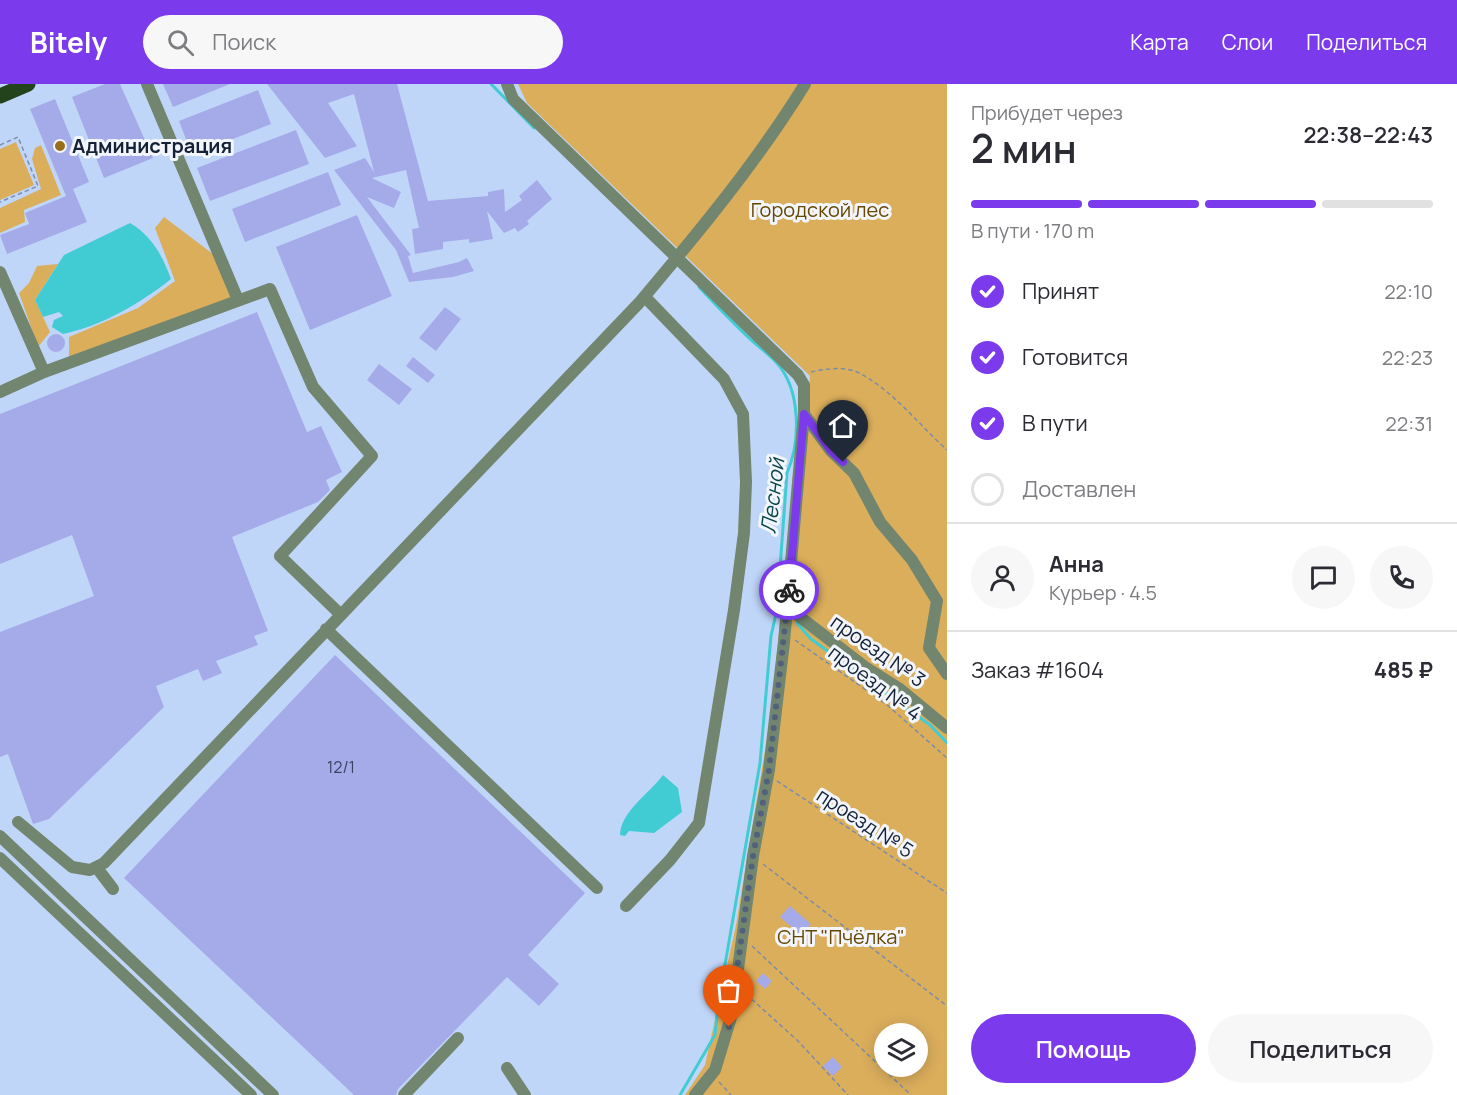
<!DOCTYPE html>
<html lang="ru">
<head>
<meta charset="utf-8">
<style>
	:root { --surface:#fff; --page:#f7f7f7; --text:#2b2b33; --muted:#7c7c81; --line:#e1e1e2; --accent:#7c3aed }
	body { margin:0; font-family:Manrope,sans-serif; background:var(--page); color:var(--text); height:100vh; display:flex; flex-direction:column; font-size:22px; white-space:nowrap }
	* { box-sizing:border-box; margin:0 }
	p { font-size:20px; color:var(--muted) }
	.icon { flex:none; width:33px; height:33px; fill:none; stroke:currentColor; stroke-width:2; stroke-linecap:round; stroke-linejoin:round }
	.map { position:relative; flex:1; overflow:hidden }
	.sheet { display:flex; flex-direction:column; background:var(--surface); width:510px }
	.sheet>* { flex:none }
	.controls { position:absolute; left:874px; top:939px; display:grid; gap:12px }
	.controls a { display:grid; place-items:center; width:54px; height:54px; border-radius:50%; background:var(--surface); box-shadow:0 3px 15px #0003; font-size:30px }
	.pin { position:absolute; display:grid; place-items:center; width:51px; height:51px; color:#fff; margin:-62px -26px; border-radius:50% 50% 50% 0; rotate:-45deg; box-shadow:0 0 6px #0007 }
	.pin .icon { rotate:45deg }
	.courier { position:absolute; display:grid; place-items:center; width:60px; height:60px; margin:-30px; border:4px solid #7c3aed; border-radius:50%; background:#fff; color:#222; box-shadow:0 2px 8px #0007 }
	.overview em { font-style:normal; font-weight:600 }
	.overview div { display:flex; flex-direction:column-reverse }
	.overview { display:flex; align-items:center; justify-content:space-between; height:102px; padding:0 24px }
	h1 { font-size:39px; font-weight:600; line-height:45px }
	.bar { display:grid; grid-template-columns:repeat(4,1fr); gap:9px 6px; align-content:center; height:72px; padding:0 24px }
	.bar i { height:8px; border-radius:4px; background:var(--line) }
	.bar .current { background:var(--accent) }
	.bar p { grid-column:span 4 }
	.line { display:flex; align-items:center; gap:15px; padding:0 24px; border-top:2px solid var(--line) }
	.line div { flex:1 }
	.round { display:grid; place-items:center; flex:none; width:63px; height:63px; border-radius:32px; background:var(--page) }
	ol { padding:0 24px; list-style:none }
	li { display:flex; align-items:center; gap:18px; height:66px }
	li p { margin-inline-start:auto }
	li .icon { padding:6px; border-radius:50%; background:var(--accent); color:#fff; stroke-width:4 }
	li:last-child { color:var(--muted) }
	li i { width:33px; height:33px; border:3px solid var(--line); border-radius:50% }
	.cta { display:flex; gap:12px; margin-top:auto; padding:12px 24px }
	.cta a { flex:1; height:69px; border-radius:36px; background:var(--accent); color:#fff; font-size:24px; font-weight:600; line-height:69px; text-align:center }
	.cta a+a { background:var(--page); color:var(--text) }
	header { display:flex; align-items:center; gap:36px; box-sizing:border-box; height:84px; padding:0 30px; background:var(--accent); color:#fff }
	header strong { font-size:28px }
	nav { display:flex; gap:33px; margin-inline-start:auto; font-size:21px }
	.search { width:420px; height:54px; background:var(--page); display:flex; align-items:center; gap:15px; box-sizing:border-box; padding:0 21px; border-radius:33px; color:var(--muted); font-size:22px }
	main { display:flex; flex:1; min-height:0 }
	.map>svg:first-child { display:block }
	.green { fill:#dbae5c; fill-rule:evenodd }
	.water { fill:#41ccd3 }
	.lines { fill:none; stroke-linecap:round; stroke-linejoin:round }
	.stream { stroke:#41ccd3; stroke-width:3 }
	.building { fill:#a5aae9 }
	.path { stroke:#7b8dab; stroke-width:1.5; stroke-dasharray:4.5 3; stroke-linecap:butt }
	.minor { stroke:#72856e; stroke-width:12 }
	.major { stroke:#22431b; stroke-width:15 }
	.done { stroke:#51607b; stroke-width:6; stroke-dasharray:0 10.8 }
	.route { stroke:#7c3aed; stroke-width:8 }
	.poi-dot { fill:#976e19; stroke:#f2f6fc; stroke-width:2 }
	.labels { text-anchor:middle; stroke-width:6; stroke-linejoin:round; paint-order:stroke }
	.number-label { font-size:16px; fill:#394364 }
	.poi-label { font-size:20px; font-weight:bold; fill:#152137; stroke:#f2f6fc; text-anchor:start }
	.park-label { font-size:20px; fill:#674802; stroke:#f2f6fc }
	.street-label { font-size:20px; fill:#152137; stroke:#f2f6fc }
	.water-label { font-size:21px; font-style:italic; fill:#064549; stroke:#f2f6fc }
</style>
</head>
<body>
<header>
<strong>Bitely</strong>
<div class="search"><svg class="icon" aria-label="search" viewBox="0 0 24 24"><circle cx="10" cy="10" r="6"/><path d="M15 15l6 6"/></svg>Поиск</div>
<nav><a>Карта</a><a>Слои</a><a>Поделиться</a></nav>
</header>
<main>
<div class="map">
<svg width="947" height="1011" viewBox="0 0 947 1011">
	<rect width="100%" height="100%" fill="#c0d6f9"/>
	<path class="green" d="M518 0H947V1011H685L705 981 736 841 771 630 793 403 805 351 810 292 527 19ZM885 950H918V982H885Z
		M16 58 34 101 0 116V65Z
		M41 61 61 111 24 126 25 138 0 149V124L41 105 32 75 35 64Z
		M164 133 213 170 232 213 69 274V253L138 224 175 197 155 144Z
		M58 180 35 216 50 248 38 263 19 209 29 199 37 182Z"/>
	<path class="water" d="M130 139C152 152 162 171 171 195 141 219 102 242 63 250L52 243 54 236 63 232 59 228 43 233 35 216 64 171Z
		M663 691 678 704 682 728 654 749 629 747 625 752 620 751C621 727 649 710 663 691Z"/>
	<g class="lines">
		<path class="stream" d="M491 0 534 44
			M797 539 811 555 930 641 947 659
			M680 1011 715 951 718 921 760 679 771 552 777 525 787 389C801 357 801 305 776 278 768 269 757 262 748 253 731 237 715 220 699 203"/>
	</g>
	<path class="building" d="M105 0H120L153 74 104 94 72 13Z
		M163 0H230L173 23Z
		M267 0H397L428 117 488 112V108L504 105 505 128 522 116 519 112 537 96 552 115 527 137 529 140 518 148 515 144 504 149 487 127 493 155 469 159V155L443 158V165L415 170 412 145 419 144 406 86 372 94 401 108 394 124 367 113 411 171 408 172 413 189 459 178 467 174 474 187 453 193 409 198 396 166 334 86 365 74 374 88 354 10 328 19 357 62 325 74Z
		M258 6 271 40 192 71 179 37Z
		M55 15 89 98 73 105 87 138 7 170 0 151 29 140 25 129 66 112 30 25Z
		M296 46 309 80 210 117 197 84Z
		M328 88 341 121 245 158 232 125Z
		M357 131 392 212 310 246 276 163Z
		M445 223 461 235 436 267 419 254Z
		M257 228 307 348 321 342 342 388 326 396 330 406 318 418 232 453 268 547 254 552 258 561 216 577 222 589 203 597 198 585 156 602 164 623 49 735 33 740 8 670 0 673V548L94 512 72 451 0 480V330Z
		M47 259a9 9 0 1 1 18 0a9 9 0 1 1-18 0Z
		M413 273 435 291 428 299 406 282Z
		M379 280 412 305 399 321 367 296Z
		M335 571 585 809 528 871 559 900 539 922 507 893 398 1005 396 1011H354L124 794Z
		M790 822 811 840 801 851 780 833Z
		M763 889 772 897 765 905 756 897Z
		M833 973 842 983 833 992 823 982Z"/>
	<g class="lines">
		<path class="path" d="M0 61 18 53 38 102 0 118
			M811 288C825 285 843 282 857 288 892 305 919 341 947 366
			M795 556 886 620 947 674
			M777 697 947 809
			M763 780 947 922
			M752 862 911 1011
			M746 910 798 957 848 1011
			M719 998 731 1011"/>
		<path class="minor" d="M147 0 238 216
			M507 0 513 15 798 291 804 301V330L784 558 769 686 753 772 732 930 715 986 695 1011
			M0 188 44 288
			M0 308 44 288 270 205 313 303 372 372 280 472 340 530
			M804 330 831 367 854 389 880 438 912 476 937 517 929 564 947 590
			M787 523 865 583 900 605 947 644
			M326 545 597 804
			M18 738 72 783 90 786 104 779 639 219C698 149 757 78 805 0
			M0 752 273 1011
			M0 774 251 1011
			M97 784 113 805
			M626 822 670 776 699 739 734 526 744 449 746 398 743 330 724 295 645 213
			M507 984 525 1011
			M404 1011 458 954"/>
		<path class="major" d="M0 12 28 0"/>
	</g>
	<g class="lines">
		<path class="done" d="M729 943 753 772 769 686 789 506"/>
		<path class="route" d="M789 506 804 330 831 367 843 378"/>
	</g>
	<circle class="poi-dot" cx="60" cy="62" r="6"/>
	<g class="labels">
		<g class="number-label">
			<text x="341" y="689">12/1</text>
		</g>
		<g class="poi-label">
			<text x="72" y="69">Администрация</text>
		</g>
		<g class="park-label">
			<text x="820" y="133">Городской лес</text>
			<text x="841" y="860">СНТ "Пчёлка"</text>
		</g>
		<g class="street-label">
			<text transform="translate(878 567) rotate(35)" y="7">проезд № 3</text>
			<text transform="translate(875 599) rotate(37)" y="7">проезд № 4</text>
			<text transform="translate(865 739) rotate(33)" y="7">проезд № 5</text>
		</g>
		<g class="water-label">
			<text transform="translate(773 412) rotate(-83)" y="7">Лесной</text>
		</g>
	</g>
</svg>
<div class="controls">
<a><svg class="icon" aria-label="layers" viewBox="0 0 24 24"><path d="M12 4l9 5-9 5-9-5zM3 14l9 5 9-5"/></svg></a>
</div>
<div class="pin" style="left:729px;top:943px;background:#ea580c"><svg class="icon" aria-label="bag" viewBox="0 0 24 24"><path d="M5 8h14l-1 12H6zM9 8a3 3 0 0 1 6 0"/></svg></div>
<div class="pin" style="left:843px;top:378px;background:#1f2937"><svg class="icon" aria-label="home" viewBox="0 0 24 24"><path d="M3 11l9-7 9 7M6 9v11h12V9"/></svg></div>
<div class="courier" style="left:789px;top:506px"><svg class="icon" aria-label="bike" viewBox="0 0 24 24"><circle cx="6" cy="16" r="4"/><circle cx="18" cy="16" r="4"/><path d="M6 16l4-8h5l3 8M10 8l3 8H6M13 5h3"/></svg></div>
</div>
<section class="sheet">
<div class="overview"><div><h1>2 мин</h1><p>Прибудет через</p></div><em>22:38–22:43</em></div>
<div class="bar"><i class="current"></i><i class="current"></i><i class="current"></i><i></i><p>В пути · 170 m</p></div>
<ol>
<li><svg class="icon" aria-label="check" viewBox="0 0 24 24"><path d="M5 12l5 5 9-10"/></svg>Принят<p>22:10</p></li>
<li><svg class="icon" aria-label="check" viewBox="0 0 24 24"><path d="M5 12l5 5 9-10"/></svg>Готовится<p>22:23</p></li>
<li><svg class="icon" aria-label="check" viewBox="0 0 24 24"><path d="M5 12l5 5 9-10"/></svg>В пути<p>22:31</p></li>
<li><i></i>Доставлен</li>
</ol>
<div class="line" style="height:108px"><a class="round"><svg class="icon" aria-label="person" viewBox="0 0 24 24"><circle cx="12" cy="8" r="4"/><path d="M4 21q1-7 8-7t8 7"/></svg></a><div><b>Анна</b><p>Курьер · 4.5</p></div><a class="round"><svg class="icon" aria-label="chat" viewBox="0 0 24 24"><path d="M4 5h16v11H9l-5 4z"/></svg></a><a class="round"><svg class="icon" aria-label="phone" viewBox="0 0 24 24"><path d="M5 4h4l2 5-3 2q2 4 5 5l2-3 5 2v4C11 20 4 13 5 4z"/></svg></a></div>
<div class="line" style="height:78px"><div>Заказ #1604</div><b>485 ₽</b></div>
<div class="cta"><a>Помощь</a><a>Поделиться</a></div>
</section>
</main>
</body>
</html>
